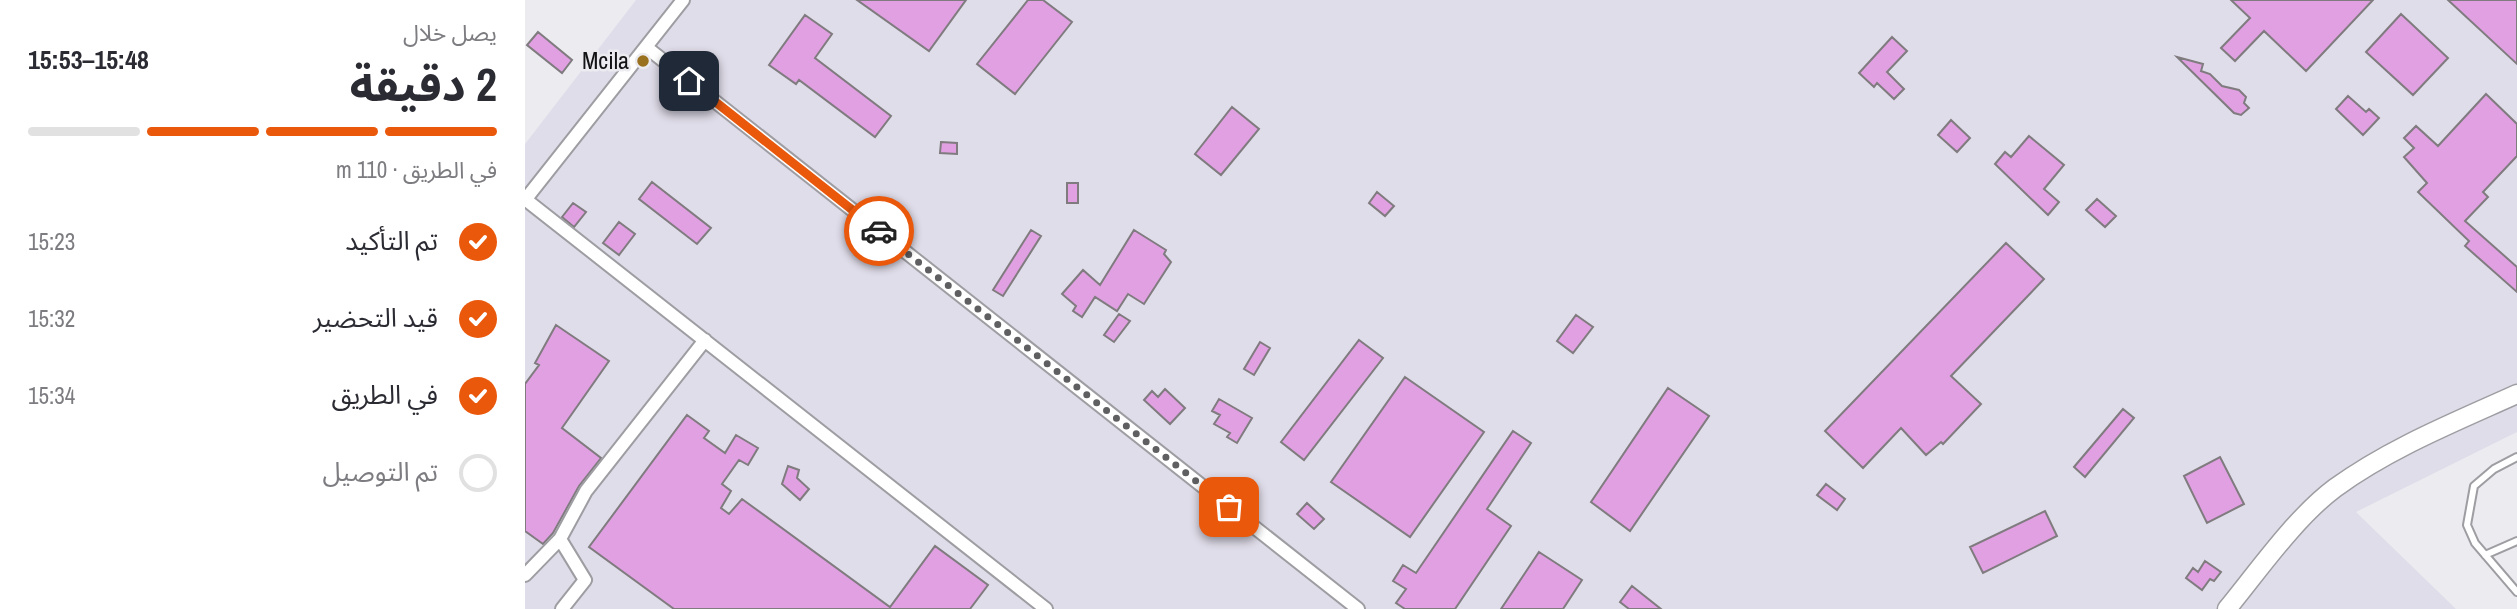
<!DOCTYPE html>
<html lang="ar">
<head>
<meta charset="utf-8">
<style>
	:root { --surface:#fff; --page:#f2f2f3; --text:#2b2b33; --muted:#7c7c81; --line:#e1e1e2; --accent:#ea580c }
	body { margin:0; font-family:"Archivo Narrow","Noto Sans Arabic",sans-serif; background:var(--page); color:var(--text); direction:rtl; height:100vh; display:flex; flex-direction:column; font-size:26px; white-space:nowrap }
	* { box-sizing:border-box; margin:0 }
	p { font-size:23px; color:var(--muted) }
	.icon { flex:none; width:38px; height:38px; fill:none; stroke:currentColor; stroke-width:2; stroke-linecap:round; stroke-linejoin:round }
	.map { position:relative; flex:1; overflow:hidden; direction:ltr }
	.side { display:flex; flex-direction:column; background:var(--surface); width:525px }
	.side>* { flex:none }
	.pin { position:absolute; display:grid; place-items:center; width:60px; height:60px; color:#fff; margin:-30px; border-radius:14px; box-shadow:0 4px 10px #0006 }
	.courier { position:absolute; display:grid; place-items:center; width:70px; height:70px; margin:-35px; border:5px solid #ea580c; border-radius:50%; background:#fff; color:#222; box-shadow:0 2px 9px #0007 }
	.summary em { font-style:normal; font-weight:700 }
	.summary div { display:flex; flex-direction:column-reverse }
	.summary { display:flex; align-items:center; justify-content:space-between; height:119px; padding:0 28px }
	h1 { font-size:46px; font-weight:700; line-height:52px }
	.bar { display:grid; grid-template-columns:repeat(4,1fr); gap:10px 7px; align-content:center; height:84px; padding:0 28px }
	.bar i { height:9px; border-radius:5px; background:var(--line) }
	.bar .active { background:var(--accent) }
	.bar p { grid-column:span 4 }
	ol { padding:0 28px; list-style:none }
	li { display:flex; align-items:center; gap:21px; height:77px }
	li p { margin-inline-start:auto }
	li .icon { padding:7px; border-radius:50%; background:var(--accent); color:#fff; stroke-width:4 }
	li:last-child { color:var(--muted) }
	li i { width:38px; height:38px; border:4px solid var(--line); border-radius:50% }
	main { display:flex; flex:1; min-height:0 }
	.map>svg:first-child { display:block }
	.built { fill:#e0ddea }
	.building { fill:#e0a0e1; stroke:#7f7b7f; stroke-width:2 }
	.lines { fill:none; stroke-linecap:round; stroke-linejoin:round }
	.lane-casing { stroke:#9e9da2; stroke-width:10 }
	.street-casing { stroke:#9e9da2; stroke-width:16 }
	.secondary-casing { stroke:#9e9da2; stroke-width:21 }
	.lane { stroke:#fff; stroke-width:6 }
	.street { stroke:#fff; stroke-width:12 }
	.secondary { stroke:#fff; stroke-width:18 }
	.done { stroke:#5f5e61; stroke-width:7; stroke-dasharray:0 12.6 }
	.route { stroke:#ea580c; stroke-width:9 }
	.poi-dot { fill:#9a711e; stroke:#ecebf0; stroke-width:2.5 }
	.labels { text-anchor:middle; stroke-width:5; stroke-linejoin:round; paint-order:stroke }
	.poi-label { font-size:24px; fill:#131214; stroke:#ecebf0; text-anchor:end }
</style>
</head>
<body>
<main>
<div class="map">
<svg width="1992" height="609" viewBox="0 0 1992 609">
	<rect width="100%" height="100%" fill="#ecebf0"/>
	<path class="built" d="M111 0H1992V432L1831 512 1931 609H0V144Z"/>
	<path class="building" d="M332 0H441L404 51Z
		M503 0H518L547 22 490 94 452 64Z
		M1706 0H1848L1781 71 1739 31 1710 61 1696 48 1725 18Z
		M1923 0H1992V64Z
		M1876 14 1923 58 1888 95 1841 52Z
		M280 15 307 34 290 58 366 116 350 137 274 80 271 84 244 65Z
		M13 32 47 60 37 73 2 45Z
		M1367 37 1382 51 1362 72 1379 89 1369 99 1352 83 1349 87 1334 73Z
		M1652 57 1678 64 1676 71 1685 74 1697 86 1714 90 1721 97 1719 103 1724 108 1716 115 1709 113Z
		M1961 94 1992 124V156L1958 192 1963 197 1940 221 1992 267V292L1940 246 1944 241 1893 192 1902 183 1879 157 1889 148 1879 138 1891 126 1913 146Z
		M1823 96 1841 112 1844 109 1854 118 1838 135 1811 109Z
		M707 107 734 129 696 175 670 154Z
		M1426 120 1445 138 1432 152 1413 135Z
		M1504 136 1539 165 1519 189 1534 202 1523 215 1470 164 1480 152 1486 157Z
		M416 142 432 143V154L415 153Z
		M127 182 186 228 172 244 114 199Z
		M542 183H553V203H542Z
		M852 192 869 206 860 216 844 203Z
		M1572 199 1591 216 1580 227 1561 210Z
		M48 203 61 212 49 227 37 217Z
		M94 222 110 234 94 255 78 243Z
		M506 230 516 236 478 296 468 290Z
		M609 230 641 250 639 254 646 262 619 304 603 294 592 311 570 297 557 317 548 311 551 306 537 294 558 270 575 285Z
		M1481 243 1519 279 1426 376 1456 404 1418 444 1416 442 1401 455 1376 428 1338 468 1300 431Z
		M594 314 605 321 589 342 579 335Z
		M1051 315 1068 327 1048 353 1032 341Z
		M31 325 84 361 37 428 76 458 54 486 28 533 18 544 0 531V384L14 365 10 363Z
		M834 340 858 358 779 460 756 442Z
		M735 342 745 348 729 375 719 369Z
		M880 377 959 432 885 537 806 482Z
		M1143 388 1184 416 1105 531 1066 502Z
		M640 389 660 408 645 424 619 400 627 391 633 397Z
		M694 399 727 418 712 443 702 437 705 433 689 424 695 415 687 411Z
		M1598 409 1609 418 1560 477 1549 467Z
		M162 415 184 431 179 438 200 453 211 435 233 448 223 465 214 460 197 484 206 491 196 508 204 514 217 499 365 607 410 546 463 585 445 609H149L64 547Z
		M988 431 1006 443 962 509 986 526 930 609H880L871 603 881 589 868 581 878 565 891 573Z
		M1695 457 1719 504 1682 523 1659 476Z
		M263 466 274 470 272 478 284 489 275 500 257 484Z
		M1301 484 1320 499 1312 510 1292 495Z
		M782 503 799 519 789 529 772 514Z
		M1520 511 1532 536 1458 573 1445 547Z
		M1014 552 1057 580 1038 609H976Z
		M1680 561 1696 572 1689 581 1685 579 1677 590 1661 578 1668 568 1673 572Z
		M1107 586 1136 609H1104L1095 602Z"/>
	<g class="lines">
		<defs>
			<path id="lane" d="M1992 457 1969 469 1949 486 1942 525 1950 543 1992 592
				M1960 555 1992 541"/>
			<path id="street" d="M121 47 833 609
				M0 199 521 609
				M0 200 158 0
				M35 539 60 580 37 609
				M0 575 35 539 61 491 180 340"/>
			<path id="secondary" d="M1702 609C1734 570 1770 518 1810 488 1865 448 1930 422 1992 394"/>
		</defs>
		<use href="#lane" class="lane-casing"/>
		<use href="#street" class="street-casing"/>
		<use href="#secondary" class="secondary-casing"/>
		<use href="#lane" class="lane"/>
		<use href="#street" class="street"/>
		<use href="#secondary" class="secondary"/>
	</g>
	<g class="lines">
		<path class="done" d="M354 231 704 507"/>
		<path class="route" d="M164 81 354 231"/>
	</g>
	<circle class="poi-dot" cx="118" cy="61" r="7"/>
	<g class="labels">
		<g class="poi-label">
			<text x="104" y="69">Mcila</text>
		</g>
	</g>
</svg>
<div class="pin" style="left:704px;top:507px;background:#ea580c"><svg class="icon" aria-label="bag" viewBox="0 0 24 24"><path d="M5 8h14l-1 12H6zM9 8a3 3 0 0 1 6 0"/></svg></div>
<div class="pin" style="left:164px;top:81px;background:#1f2937"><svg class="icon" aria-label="home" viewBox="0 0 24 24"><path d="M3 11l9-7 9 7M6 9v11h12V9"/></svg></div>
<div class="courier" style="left:354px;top:231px"><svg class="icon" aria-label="car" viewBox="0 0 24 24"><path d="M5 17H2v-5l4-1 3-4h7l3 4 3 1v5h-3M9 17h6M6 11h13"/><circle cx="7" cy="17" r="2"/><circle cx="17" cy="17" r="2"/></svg></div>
</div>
<section class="side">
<div class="summary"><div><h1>2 دقيقة</h1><p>يصل خلال</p></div><em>15:48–15:53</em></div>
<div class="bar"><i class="active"></i><i class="active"></i><i class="active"></i><i></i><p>في الطريق · 110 m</p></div>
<ol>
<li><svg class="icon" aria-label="check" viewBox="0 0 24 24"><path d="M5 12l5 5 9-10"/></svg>تم التأكيد<p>15:23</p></li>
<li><svg class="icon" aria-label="check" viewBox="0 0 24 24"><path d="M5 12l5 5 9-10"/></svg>قيد التحضير<p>15:32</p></li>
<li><svg class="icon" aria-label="check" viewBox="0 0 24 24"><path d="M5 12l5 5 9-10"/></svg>في الطريق<p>15:34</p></li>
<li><i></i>تم التوصيل</li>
</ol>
</section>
</main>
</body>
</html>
